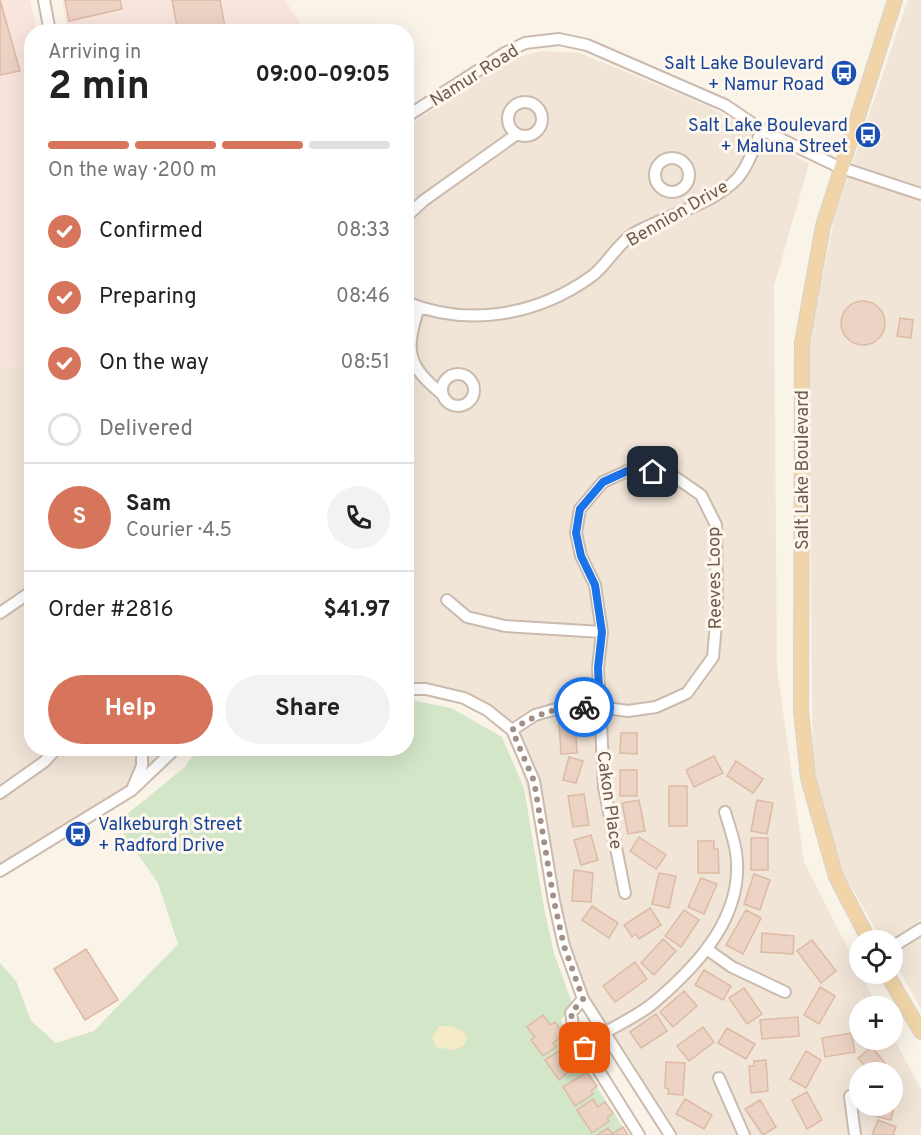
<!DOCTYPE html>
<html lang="en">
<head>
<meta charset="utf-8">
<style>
	:root { --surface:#fff; --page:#f2f2f2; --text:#222; --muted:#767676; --line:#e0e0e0; --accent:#d6755b }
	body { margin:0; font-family:Overpass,sans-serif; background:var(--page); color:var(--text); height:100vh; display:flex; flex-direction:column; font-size:22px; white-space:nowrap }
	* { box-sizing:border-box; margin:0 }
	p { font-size:20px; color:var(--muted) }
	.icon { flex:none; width:33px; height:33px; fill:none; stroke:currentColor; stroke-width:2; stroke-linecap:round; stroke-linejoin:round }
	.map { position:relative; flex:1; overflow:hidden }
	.sheet { position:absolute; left:24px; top:24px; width:390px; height:732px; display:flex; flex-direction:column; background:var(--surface); border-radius:24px; box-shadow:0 6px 24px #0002 }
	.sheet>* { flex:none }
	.buttons { position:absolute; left:849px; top:930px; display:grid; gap:12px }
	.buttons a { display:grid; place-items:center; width:54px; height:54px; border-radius:50%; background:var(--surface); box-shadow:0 6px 24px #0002; font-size:30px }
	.pin { position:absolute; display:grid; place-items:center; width:51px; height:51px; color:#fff; margin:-26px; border-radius:12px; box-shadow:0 3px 9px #0006 }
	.courier { position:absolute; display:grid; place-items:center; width:60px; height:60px; margin:-30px; border:4px solid #1a73e8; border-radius:50%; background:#fff; color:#222; box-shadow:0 2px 8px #0007 }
	.summary em { font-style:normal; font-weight:700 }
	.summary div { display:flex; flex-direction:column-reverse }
	.summary { display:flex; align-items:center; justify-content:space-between; height:102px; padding:0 24px }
	h1 { font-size:39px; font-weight:700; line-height:45px }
	.bar { display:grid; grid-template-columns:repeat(4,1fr); gap:9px 6px; align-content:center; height:72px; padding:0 24px }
	.bar i { height:8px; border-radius:4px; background:var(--line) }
	.bar .active { background:var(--accent) }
	.bar p { grid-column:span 4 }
	.line { display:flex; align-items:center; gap:15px; padding:0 24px; border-top:2px solid var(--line) }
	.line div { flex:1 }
	.round { display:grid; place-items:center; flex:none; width:63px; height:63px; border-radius:32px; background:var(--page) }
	ol { padding:0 24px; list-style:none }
	li { display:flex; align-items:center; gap:18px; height:66px }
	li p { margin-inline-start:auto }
	li .icon { padding:6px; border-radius:50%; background:var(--accent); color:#fff; stroke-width:4 }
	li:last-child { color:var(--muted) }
	li i { width:33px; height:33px; border:3px solid var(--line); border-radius:50% }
	.button { display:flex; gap:12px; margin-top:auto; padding:12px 24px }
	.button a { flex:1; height:69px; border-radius:36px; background:var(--accent); color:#fff; font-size:24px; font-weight:700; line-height:69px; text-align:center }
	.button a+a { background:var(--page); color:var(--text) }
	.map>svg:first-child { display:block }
	.residential { fill:#f1e5d7; fill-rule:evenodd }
	.commercial { fill:#f9e5dd }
	.green { fill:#d4e6c8 }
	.sand { fill:#f5ebc6 }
	.building { fill:#ecd3c3; stroke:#ddbaa5; stroke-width:1.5 }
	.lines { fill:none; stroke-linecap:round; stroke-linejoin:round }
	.minor-casing { stroke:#cbbbaf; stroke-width:14 }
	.major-casing { stroke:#d7d1ce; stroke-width:16 }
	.minor { stroke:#fff; stroke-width:10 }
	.major { stroke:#f1d5a8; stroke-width:14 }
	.done { stroke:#a19085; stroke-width:6; stroke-dasharray:0 10.8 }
	.route { stroke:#1a73e8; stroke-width:8 }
	.labels { text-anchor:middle; stroke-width:6; stroke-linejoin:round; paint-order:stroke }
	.transit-label { font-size:18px; fill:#164399; stroke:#fdf7ee; text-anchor:end }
	.street-label { font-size:18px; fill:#715b4f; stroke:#fdf7ee }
</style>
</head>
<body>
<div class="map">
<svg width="921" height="1135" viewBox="0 0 921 1135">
	<rect width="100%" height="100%" fill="#faf3e8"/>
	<path class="residential" d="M908 0H921V1009L893 959 892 940H882L843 873 813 783 808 348 835 215Z
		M542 51 580 53 710 107 809 164 774 286 777 668 804 862 877 1006H860V1040H892L893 1036 921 1090V1135H670L583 999 554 901 512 731 442 693H407V127L509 59ZM860 1072H892V1106H860Z
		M0 366 31 370 32 748 185 749 132 790 0 865Z"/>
	<path class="commercial" d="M0 0H30L37 31 32 32 31 370 0 366Z
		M62 0H285L305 31H68Z"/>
	<path class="green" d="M407 699 451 708 502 737 524 788 544 908 554 953 573 1006 561 1020 565 1038 628 1135H0V963L16 981 31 1021 56 1043 94 1031 178 944 158 883 116 823 185 767 197 749 406 748Z"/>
	<path class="sand" d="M439 1026C451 1026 460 1026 467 1037L464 1046 453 1050 436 1047 432 1038Z"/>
	<path class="building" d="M0 0 20 71 0 75Z
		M65 0H120L122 9 69 21Z
		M172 0H220L226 32H178Z
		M841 323a22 22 0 1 1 44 0a22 22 0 1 1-44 0Z
		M900 318 913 320 911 338 897 336Z
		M559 722H575L577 753 561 754Z
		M621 733H637V754L620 753Z
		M714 756 723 773 694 787 686 770Z
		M569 757 583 761 576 783 563 780Z
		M736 761 763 779 753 793 727 776Z
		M620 770H637V796H620Z
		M669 786H687V826H669Z
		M584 794 589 825 573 827 568 796Z
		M639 800 645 831 628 834 622 803Z
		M757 800 773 803 767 834 751 831Z
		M591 835 598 860 581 865 574 840Z
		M639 837 666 855 656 869 630 851Z
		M751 838H768V870H751Z
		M698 841H714V849H718L719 873H698Z
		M574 870 593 873 591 902 572 901Z
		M659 873 676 876 669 908 652 904Z
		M754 874 770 880 760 910 744 904Z
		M701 878 717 884 704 914 688 907Z
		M592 906 618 923 609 938 582 920Z
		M650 908 661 925 639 939 636 934 632 937 624 925Z
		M684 910 699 920 681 947 665 936Z
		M746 910 761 918 743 954 726 945Z
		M762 933 794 936 793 954 761 952Z
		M663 939 676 951 654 975 641 963Z
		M812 940 836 971 821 983 797 951Z
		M86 949 118 1000 85 1020 54 969Z
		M635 962 647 979 615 1002 603 986Z
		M704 970 731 986 723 1000 695 985Z
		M820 987 835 996 819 1024 804 1015Z
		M744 988 762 1014 747 1024 729 998Z
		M684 991 697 1006 673 1027 660 1012Z
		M656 1014 667 1031 641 1048 630 1032Z
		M543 1015 550 1025 555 1022 564 1035 553 1043 556 1047 543 1056 531 1040 535 1037 527 1027Z
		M798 1017 799 1036 762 1039 760 1020Z
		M703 1027 714 1042 689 1061 677 1046Z
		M727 1028 755 1044 746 1059 718 1043Z
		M851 1033 855 1052 825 1057 822 1038Z
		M872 1047 891 1071 889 1072H870L858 1058Z
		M573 1049 581 1061 559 1080 545 1060 559 1051 562 1056Z
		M806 1051 821 1060 806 1088 790 1079Z
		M766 1060 768 1091 751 1093 749 1066H754V1061Z
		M666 1062 685 1063 683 1095 668 1094 669 1089 665 1088Z
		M587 1072 597 1086 591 1091 593 1094 575 1106 563 1087Z
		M892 1087 898 1089 891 1120 871 1115 874 1106H892Z
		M807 1092 822 1120 807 1129 792 1100Z
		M593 1099 598 1107 605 1102 613 1113 607 1118 609 1121 592 1133 577 1110Z
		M685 1099 712 1115 704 1129 676 1114Z
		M760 1100 776 1127 763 1135 745 1109Z
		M878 1120 896 1127 893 1135H872Z
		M623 1127 628 1135H597L608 1128 612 1134Z"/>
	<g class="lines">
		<defs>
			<path id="minor" d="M44 0 50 32
				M508 119a17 17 0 1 1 34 0a17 17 0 1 1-34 0Z
				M406 117 505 53 525 43 559 39 587 45 725 105 762 130 839 167 921 194
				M655 175a17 17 0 1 1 34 0a17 17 0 1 1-34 0Z
				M406 217 423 201 517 134
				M406 302C469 328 538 315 592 276 607 265 617 244 633 234 663 216 725 201 743 171 751 158 756 143 762 130
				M419 307C405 350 406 365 442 394
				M442 390a16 16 0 1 1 32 0a16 16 0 1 1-32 0Z
				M447 600 467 617 505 626 602 632
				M0 613 32 591
				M406 689H426L464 698 487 710 512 730 534 781 554 901 564 946 583 999 670 1135
				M512 730 535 715 563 707H600L628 711 656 707 687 693 713 657 717 613 716 525 701 495 672 475 634 468 603 482 580 509 576 533 581 556 595 585 602 632 598 668 600 707 601 723 604 787 625 893
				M133 787 142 766V748
				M0 793 44 762 57 748
				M0 871 132 790 176 748
				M892 947 921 929
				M708 950 732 967 785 992
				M583 999 571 1013 574 1031 639 1135
				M606 1032C623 1022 643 1013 657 1000 700 963 745 914 736 852 734 839 729 825 725 812
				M719 1078 744 1135
				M850 1096 855 1135"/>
			<path id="major" d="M869 940 836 877 808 778 801 710 802 343 823 226 895 0
				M887 974 921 1032"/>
		</defs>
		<use href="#minor" class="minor-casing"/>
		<use href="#major" class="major-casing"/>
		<use href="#minor" class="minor"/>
		<use href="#major" class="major"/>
	</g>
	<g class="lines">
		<path class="done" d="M584 707C556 707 536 714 512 730L534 781 554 901 564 946 583 999 571 1013 574 1031 585 1048"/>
		<path class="route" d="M584 707H600L598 668 602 632 595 585 581 556 576 533 580 509 603 482 634 468 653 472"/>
	</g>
	<defs>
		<symbol id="bus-disc" viewBox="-11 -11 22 22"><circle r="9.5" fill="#1a4fb4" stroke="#fdf7ee"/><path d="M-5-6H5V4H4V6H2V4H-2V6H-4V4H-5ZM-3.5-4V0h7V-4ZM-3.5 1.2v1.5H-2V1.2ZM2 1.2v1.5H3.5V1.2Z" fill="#fff"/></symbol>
	</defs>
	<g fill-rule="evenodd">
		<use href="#bus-disc" x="829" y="58" width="30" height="30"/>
		<use href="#bus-disc" x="853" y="120" width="30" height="30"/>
		<use href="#bus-disc" x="63" y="819" width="30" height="30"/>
	</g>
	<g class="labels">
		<g class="transit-label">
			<text x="824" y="69">Salt Lake Boulevard<tspan x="824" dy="21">+ Namur Road</tspan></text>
			<text x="848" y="131">Salt Lake Boulevard<tspan x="848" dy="21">+ Maluna Street</tspan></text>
			<text x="98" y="830" text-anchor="start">Valkeburgh Street<tspan x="98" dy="21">+ Radford Drive</tspan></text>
		</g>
		<g class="street-label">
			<text transform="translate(474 75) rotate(-32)" y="6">Namur Road</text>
			<text transform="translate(677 213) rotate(-30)" y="6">Bennion Drive</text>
			<text transform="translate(802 470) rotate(-90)" y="6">Salt Lake Boulevard</text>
			<text transform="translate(714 578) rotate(-91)" y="6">Reeves Loop</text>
			<text transform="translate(610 800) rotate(82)" y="6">Cakon Place</text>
		</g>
	</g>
</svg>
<div class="buttons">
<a><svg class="icon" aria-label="locate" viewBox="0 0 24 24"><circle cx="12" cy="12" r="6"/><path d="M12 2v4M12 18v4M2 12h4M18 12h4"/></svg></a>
<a>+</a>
<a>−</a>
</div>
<div class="pin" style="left:585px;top:1048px;background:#ea580c"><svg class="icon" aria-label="bag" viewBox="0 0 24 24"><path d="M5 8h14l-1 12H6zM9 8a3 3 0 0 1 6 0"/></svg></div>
<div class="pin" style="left:653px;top:472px;background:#1f2937"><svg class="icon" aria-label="home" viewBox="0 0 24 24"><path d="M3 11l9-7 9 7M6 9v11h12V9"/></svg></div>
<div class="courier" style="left:584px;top:707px"><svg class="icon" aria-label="bike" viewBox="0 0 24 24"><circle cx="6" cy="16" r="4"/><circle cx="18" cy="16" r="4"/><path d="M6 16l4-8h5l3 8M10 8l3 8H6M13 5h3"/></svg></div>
<section class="sheet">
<div class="summary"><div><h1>2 min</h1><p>Arriving in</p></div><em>09:00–09:05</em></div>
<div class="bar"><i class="active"></i><i class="active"></i><i class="active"></i><i></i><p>On the way · 200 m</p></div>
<ol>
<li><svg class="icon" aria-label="check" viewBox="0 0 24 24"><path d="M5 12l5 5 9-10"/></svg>Confirmed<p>08:33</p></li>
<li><svg class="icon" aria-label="check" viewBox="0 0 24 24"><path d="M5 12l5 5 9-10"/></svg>Preparing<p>08:46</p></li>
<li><svg class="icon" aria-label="check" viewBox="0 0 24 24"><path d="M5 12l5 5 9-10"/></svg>On the way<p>08:51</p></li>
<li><i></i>Delivered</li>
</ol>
<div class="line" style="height:108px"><b class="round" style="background:var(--accent);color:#fff">S</b><div><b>Sam</b><p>Courier · 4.5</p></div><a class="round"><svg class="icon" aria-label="phone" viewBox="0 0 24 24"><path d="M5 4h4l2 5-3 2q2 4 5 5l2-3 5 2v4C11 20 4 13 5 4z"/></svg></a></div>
<div class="line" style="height:78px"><div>Order #2816</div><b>$41.97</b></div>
<div class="button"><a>Help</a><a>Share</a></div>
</section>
</div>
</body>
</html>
